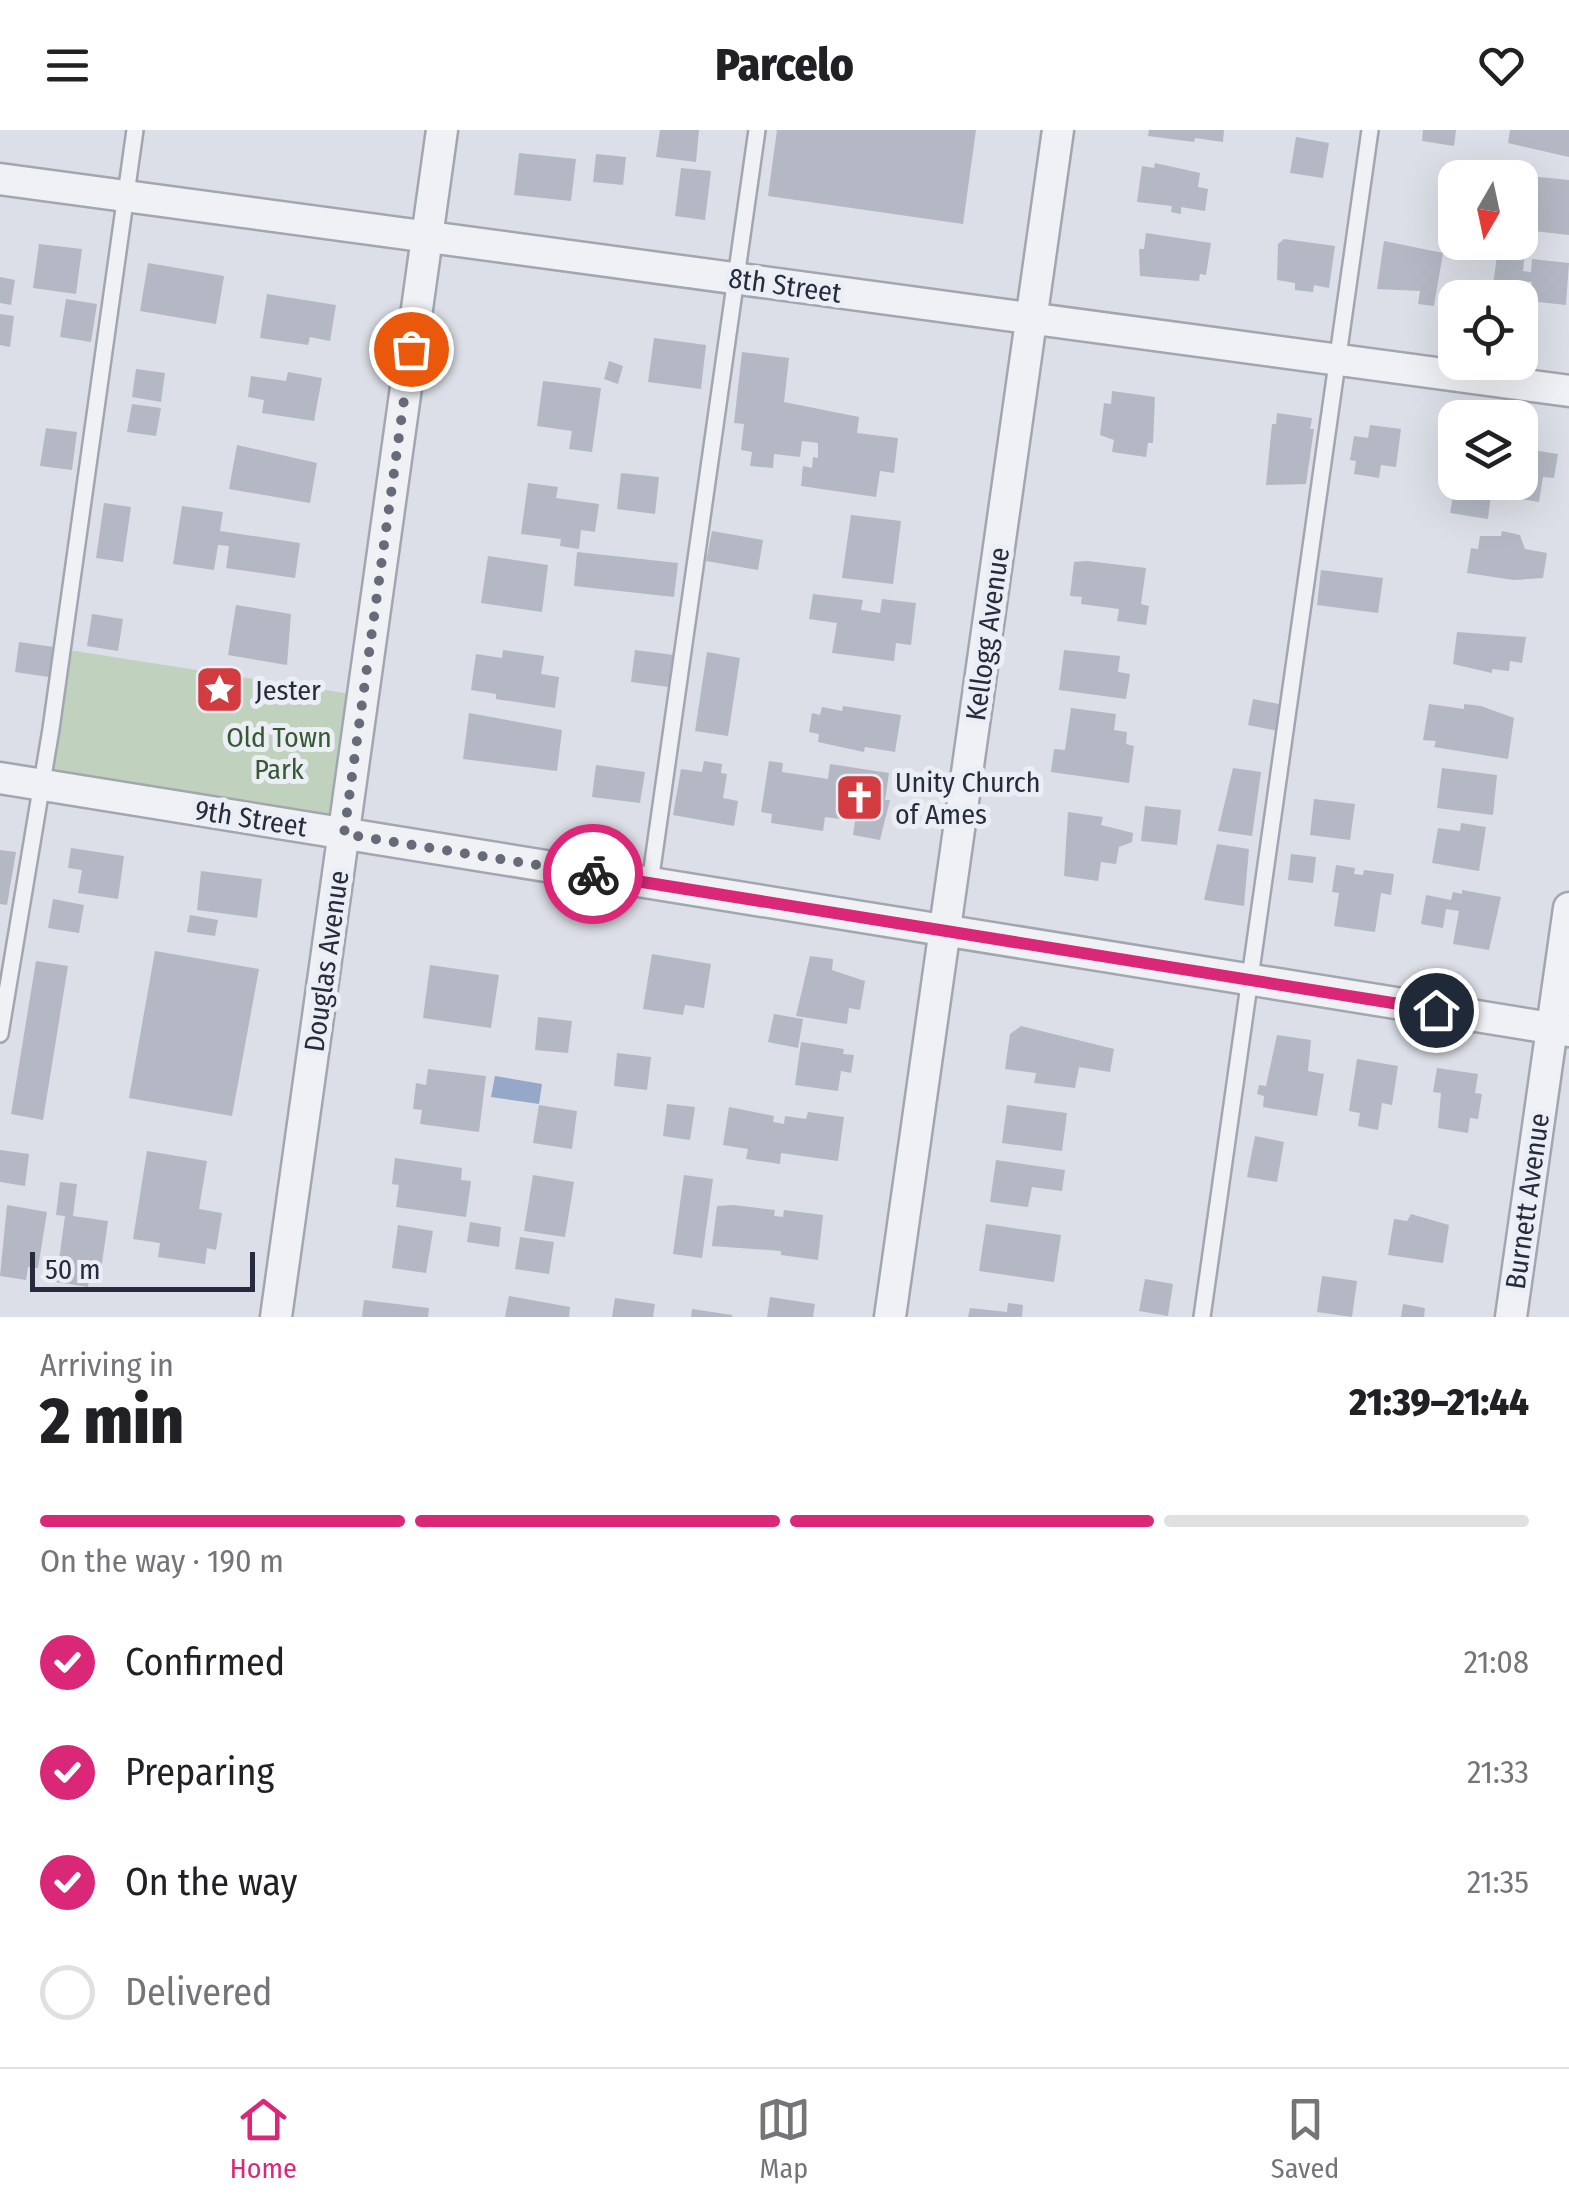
<!DOCTYPE html>
<html lang="en">
<head>
<meta charset="utf-8">
<style>
	:root { --surface:#fff; --page:#f6f6f6; --text:#202124; --muted:#757577; --line:#e0e0e0; --accent:#db2777 }
	body { margin:0; font-family:"Fira Sans Condensed",sans-serif; background:var(--page); color:var(--text); height:100vh; display:flex; flex-direction:column; font-size:38px; white-space:nowrap }
	* { box-sizing:border-box; margin:0 }
	p { font-size:32px; color:var(--muted) }
	.icon { flex:none; width:55px; height:55px; fill:none; stroke:currentColor; stroke-width:2; stroke-linecap:round; stroke-linejoin:round }
	.map { position:relative; height:1187px; overflow:hidden }
	.side { display:flex; flex-direction:column; background:var(--surface); flex:1 }
	.side>* { flex:none }
	.needle { width:65px; rotate:189deg }
	.tools { position:absolute; left:1438px; top:30px; display:grid; gap:20px }
	.tools a { display:grid; place-items:center; width:100px; height:100px; border-radius:20px; background:var(--surface); box-shadow:0 10px 40px #0002; font-size:50px }
	.scale { position:absolute; left:30px; bottom:25px; width:225px; box-sizing:border-box; padding-left:10px; border:5px solid #262c3e; border-top:0; font-size:28px; line-height:35px; white-space:nowrap; color:#262c3e; -webkit-text-stroke:8px #eceef5; paint-order:stroke }
	.pin { position:absolute; display:grid; place-items:center; width:85px; height:85px; color:#fff; margin:-42px; border:5px solid #fff; border-radius:50%; box-shadow:0 2px 10px #0007 }
	.courier { position:absolute; display:grid; place-items:center; width:100px; height:100px; margin:-50px; border:8px solid #db2777; border-radius:50%; background:#fff; color:#222; box-shadow:0 2px 12px #0007 }
	.overview em { font-style:normal; font-weight:800 }
	.overview div { display:flex; flex-direction:column-reverse }
	.overview { display:flex; align-items:center; justify-content:space-between; height:170px; padding:0 40px }
	h1 { font-size:65px; font-weight:800; line-height:75px }
	.bar { display:grid; grid-template-columns:repeat(4,1fr); gap:15px 10px; align-content:center; height:120px; padding:0 40px }
	.bar i { height:12px; border-radius:8px; background:var(--line) }
	.bar .selected { background:var(--accent) }
	.bar p { grid-column:span 4 }
	ol { padding:0 40px; list-style:none }
	li { display:flex; align-items:center; gap:30px; height:110px }
	li p { margin-inline-start:auto }
	li .icon { padding:10px; border-radius:50%; background:var(--accent); color:#fff; stroke-width:4 }
	li:last-child { color:var(--muted) }
	li i { width:55px; height:55px; border:5px solid var(--line); border-radius:50% }
	header { display:flex; justify-content:space-between; align-items:center; height:130px; padding:0 40px; background:var(--surface); font-size:45px; font-weight:800 }
	.dock { display:flex; justify-content:space-around; align-items:center; height:140px; border-top:2px solid var(--line); background:var(--surface); font-size:28px; color:var(--muted) }
	.dock a { display:grid; justify-items:center; gap:5px }
	.dock .selected { color:var(--accent) }
	.map>svg:first-child { display:block }
	.green { fill:#c0d1bd }
	.water { fill:#95a8c9 }
	.building { fill:#b3b8c4 }
	.lines { fill:none; stroke-linecap:round; stroke-linejoin:round }
	.service-casing { stroke:#a2a6b1; stroke-width:20 }
	.minor-casing { stroke:#a2a6b1; stroke-width:35 }
	.service { stroke:#eff1f5; stroke-width:15 }
	.minor { stroke:#eff1f5; stroke-width:30 }
	.done { stroke:#666b79; stroke-width:10; stroke-dasharray:0 18 }
	.route { stroke:#db2777; stroke-width:12 }
	.labels { text-anchor:middle; stroke-width:10; stroke-linejoin:round; paint-order:stroke }
	.street-label { font-size:28px; fill:#262c3e; stroke:#eceef5 }
	.poi-label { font-size:28px; fill:#262c3e; stroke:#eceef5; text-anchor:start }
	.park-label { font-size:28px; fill:#355a32; stroke:#eceef5 }
</style>
</head>
<body>
<header><svg class="icon" aria-label="menu" viewBox="0 0 24 24"><path d="M4 6h16M4 12h16M4 18h16"/></svg>Parcelo<svg class="icon" aria-label="heart" viewBox="0 0 24 24"><path d="M12 20l-8-8c-3-5 5-10 8-4 3-6 11-1 8 4z"/></svg></header>
<div class="map">
<svg width="1569" height="1187" viewBox="0 0 1569 1187">
	<rect width="100%" height="100%" fill="#dcdfe7"/>
	<path class="green" d="M62 519 363 566 344 704 41 655Z"/>
	<path class="water" d="M495 946 542 954 539 974 491 967Z"/>
	<path class="building" d="M660 0H699L696 32 656 27Z
		M777 0H976L963 94 768 66Z
		M1149 0H1224L1223 12 1195 8 1194 12 1148 6Z
		M1423 0H1456L1454 16 1422 11Z
		M1510 0H1569V27L1508 13Z
		M1296 7 1329 13 1323 48 1290 43Z
		M519 23 576 29 571 71 514 65Z
		M596 24 626 27 623 55 593 52Z
		M1155 33 1200 43 1198 57 1208 59 1205 81 1181 77V84L1171 82 1172 76 1137 72 1142 36 1154 38Z
		M681 38 711 41 705 90 675 86Z
		M1530 46 1569 50V105L1524 100Z
		M1146 103 1211 113 1206 145 1200 144 1199 151 1140 146 1139 119H1144Z
		M1284 109 1335 116 1329 158 1314 155 1313 162 1295 160V153L1277 150 1278 114Z
		M1384 111 1443 123 1434 176 1418 174 1420 161 1377 159Z
		M1465 112H1480V124L1465 122Z
		M39 114 82 119 76 164 33 158Z
		M1498 119 1525 122 1523 141 1531 142 1532 129 1569 133 1566 175 1529 171 1532 152 1521 151 1520 158 1493 155Z
		M148 133 224 146 216 194 140 181Z
		M0 147 15 150 11 175 0 173Z
		M267 164 336 175 330 211 310 207 308 215 260 208Z
		M66 169 97 174 91 212 60 207Z
		M0 184 14 186 10 217 0 215Z
		M654 208 706 215 701 259 648 252Z
		M742 222 789 228 784 272 859 287 857 303 898 308 894 343 880 341 876 367 801 356 803 336 812 338 813 327 818 328V313L802 311 800 327 774 324 773 338 750 336 752 322 741 320 744 294 734 293Z
		M609 231 623 236 618 254 604 249Z
		M136 239 165 243 161 272 132 267Z
		M288 242 322 248 314 291 262 283 264 270 248 267 251 246 286 251Z
		M543 251 601 258 592 322 569 319 572 301 537 296Z
		M1112 261 1155 267 1153 313H1148L1146 327 1112 322 1114 310 1100 305 1104 273 1111 274Z
		M132 274 161 278 156 306 127 302Z
		M1277 283 1312 288 1310 299H1314L1306 354 1266 355 1272 294H1276Z
		M1370 295 1401 299 1396 337 1381 335 1379 348 1354 344 1356 331 1350 330 1354 306 1368 308Z
		M46 298 77 302 72 340 40 336Z
		M237 315 317 333 310 373 229 359Z
		M1520 318 1558 324 1554 348 1543 347 1539 372 1491 364 1488 389 1450 383 1455 354 1520 352Z
		M621 343 659 347 655 384 617 379Z
		M528 353 558 357 556 368 599 374 595 402 581 400 579 419 560 416 561 409 521 404Z
		M104 373 131 377 123 432 96 428Z
		M182 376 223 382 220 401 300 413 295 448 226 438 229 416 218 415 214 440 173 434Z
		M851 385 901 391 893 454 842 448Z
		M712 401 763 410 758 440 706 431Z
		M1502 401 1520 405 1525 419 1547 423 1543 448 1514 450 1467 443 1471 418 1478 419 1480 406H1501Z
		M577 422 678 433 674 467 574 456Z
		M488 426 548 435 542 482 481 473Z
		M1087 431 1146 438 1141 474 1149 476 1146 495 1117 491 1119 479 1081 474 1082 467 1070 466 1074 432Z
		M1321 440 1383 448 1378 483 1317 475Z
		M813 464 863 470 861 480 880 483 882 469 916 473 911 515 896 513 894 531 832 523 837 493 809 489Z
		M236 475 291 484 287 535 228 525Z
		M92 484 123 489 118 521 87 516Z
		M1457 502 1526 507 1522 533 1510 531 1509 541 1492 539V543L1453 534Z
		M19 512 54 517 49 547 15 542Z
		M503 520 544 526 541 544 559 547 555 578 496 569V564L471 560 476 524 502 528Z
		M635 520 674 525 669 557 631 552Z
		M1064 520 1120 526 1118 542 1130 544 1126 569 1059 560Z
		M707 522 740 528 728 606 695 601Z
		M1253 569 1284 575 1279 601 1248 595Z
		M1429 574 1464 579V574L1481 576 1514 588 1508 629 1434 617 1436 611 1423 610Z
		M843 576 901 585 895 622 865 617 864 622 818 612 819 604 809 602 812 583 820 585 822 577 842 581Z
		M1071 578 1116 584 1114 600 1127 602 1126 614 1134 616 1129 653 1051 642 1054 619 1065 620Z
		M469 583 562 600 557 641 463 629Z
		M704 631 722 634 721 643 727 644 723 668 738 671 734 696 673 685 681 639 702 642Z
		M769 631 783 633 782 642 828 649 830 634 889 643 885 670H890L880 710 853 705 855 691 825 687 823 701 771 693 772 684 761 682Z
		M596 635 645 642 640 673 592 667Z
		M1233 638 1261 642 1252 706 1218 701Z
		M1442 638 1497 645 1493 685 1437 678Z
		M1314 669 1355 674 1350 710 1310 705Z
		M1145 676 1181 680 1177 715 1141 711Z
		M1068 682 1103 687 1101 695 1133 703 1132 712 1119 717 1116 734 1101 732 1098 751 1064 746Z
		M1461 693 1486 697 1479 741 1432 733 1438 698 1460 701Z
		M1217 714 1249 719 1244 776 1204 770Z
		M71 718 124 726 118 769 78 763 82 740 68 738Z
		M0 720 16 722 7 775 0 774Z
		M1291 724 1316 727 1313 753 1288 750Z
		M1336 735 1355 738 1354 744 1363 745 1364 740 1394 744 1391 765 1381 763 1375 802 1334 796 1339 763 1332 762Z
		M201 741 262 749 257 788 197 780Z
		M1462 760 1501 767 1489 820 1453 814 1459 781 1446 779 1443 798 1421 794 1426 765 1451 770 1453 762 1462 764Z
		M53 769 84 775 79 803 48 798Z
		M190 785 218 790 215 806 187 802Z
		M155 821 259 839 232 986 129 968Z
		M652 824 711 834 704 878 685 875 683 885 643 879Z
		M810 826 833 829 832 840 865 851 860 880 849 878 847 894 796 886Z
		M36 831 68 836 43 990 11 984Z
		M430 835 499 845 491 898 423 888Z
		M774 884 803 889 798 918 768 912Z
		M538 887 572 891 568 923 535 920Z
		M1021 896 1114 919 1110 942 1079 937 1075 958 1034 953 1036 943 1005 939 1010 904Z
		M1277 905 1311 910 1308 941 1324 944 1317 986 1263 977 1264 966 1257 964 1259 955 1266 956Z
		M801 912 844 919 843 924 854 925 851 943 841 941 838 961 795 955Z
		M617 923 651 927 647 960 614 956Z
		M1357 929 1398 936 1392 975 1382 973 1378 1000 1358 996 1360 983 1349 981Z
		M1437 938 1478 944 1475 963 1482 964 1478 989 1470 988 1468 1003 1438 998 1441 963 1433 962Z
		M428 939 486 946 479 1002 420 994 422 980 413 979 416 953 426 955Z
		M667 974 695 977 690 1010 663 1006Z
		M539 975 577 981 572 1019 533 1013Z
		M1007 975 1067 983 1062 1021 1002 1013Z
		M729 977 774 986 773 992 784 994 785 986 806 989 808 982 844 987 838 1031 781 1023 780 1034 746 1029 748 1019 723 1015Z
		M1255 1006 1284 1012 1277 1052 1247 1047Z
		M0 1020 29 1024 25 1056 0 1052Z
		M147 1021 207 1031 199 1079 222 1083 216 1120 207 1118 205 1134 158 1127 160 1113 133 1109Z
		M395 1028 462 1038 461 1050 471 1051 466 1087 396 1077 399 1055 392 1054Z
		M996 1030 1065 1040 1062 1061 1032 1057 1028 1077 990 1072Z
		M533 1045 574 1052 565 1107 524 1101Z
		M684 1045 713 1049 702 1128 673 1124Z
		M60 1052 77 1054 73 1086 108 1091 100 1147 90 1145 88 1157 56 1152 65 1086 56 1085Z
		M7 1075 47 1082 38 1138 28 1137 26 1150 0 1146Z
		M734 1075 775 1080 774 1086 783 1087 784 1080 823 1085 818 1130 781 1125V1121L712 1116 717 1076Z
		M1411 1084 1449 1095 1443 1133 1388 1125 1394 1089 1407 1091Z
		M470 1092 501 1097 499 1117 467 1112Z
		M986 1094 1061 1105 1054 1152 979 1141Z
		M398 1095 433 1101 426 1143 392 1138Z
		M520 1107 554 1112 549 1144 515 1139Z
		M1322 1146 1357 1151 1352 1187 1317 1182Z
		M1145 1149 1173 1154 1168 1186 1139 1181Z
		M509 1166 570 1177 569 1187H505Z
		M770 1167 815 1174 813 1187H767Z
		M615 1168 655 1174 653 1187H612Z
		M364 1170 429 1178 428 1187H362Z
		M1008 1173 1023 1175 1022 1187H968L970 1178 1007 1182Z
		M1403 1174 1425 1178 1424 1187H1401Z
		M692 1179 732 1185V1187H691Z"/>
	<g class="lines">
		<defs>
			<path id="service" d="M650 753 757 0
				M0 904 51 599 135 0
				M1202 1187 1370 0"/>
			<path id="minor" d="M0 49 1569 261
				M0 648 1569 901
				M276 1187 442 0
				M890 1187 1058 0
				M1511 1187 1569 778"/>
		</defs>
		<use href="#service" class="service-casing"/>
		<use href="#minor" class="minor-casing"/>
		<use href="#service" class="service"/>
		<use href="#minor" class="minor"/>
	</g>
	<g class="lines">
		<path class="done" d="M411 219 344 704 593 744"/>
		<path class="route" d="M593 744 1436 880"/>
	</g>
	<defs>
		<symbol id="sight-square" viewBox="-11 -11 22 22"><rect x="-9" y="-9" width="18" height="18" rx="4" fill="#d23b40" stroke="#eceef5"/><path d="M0-6L1.8-2.2L6-1.7L2.9 1.2L3.7 5.4L0 3.3L-3.7 5.4L-2.9 1.2L-6-1.7L-1.8-2.2Z" fill="#fff"/></symbol>
		<symbol id="church-square" viewBox="-11 -11 22 22"><rect x="-9" y="-9" width="18" height="18" rx="4" fill="#d23b40" stroke="#eceef5"/><path d="M-1.2-6h2.4v3.5h3.3v2.4h-3.3V6h-2.4V-.1h-3.3v-2.4h3.3Z" fill="#fff"/></symbol>
	</defs>
	<g fill-rule="evenodd">
		<use href="#sight-square" x="192" y="532" width="55" height="55"/>
		<use href="#church-square" x="832" y="640" width="55" height="55"/>
	</g>
	<g class="labels">
		<g class="street-label">
			<text transform="translate(785 155) rotate(8)" y="10">8th Street</text>
			<text transform="translate(987 504) rotate(-82)" y="10">Kellogg Avenue</text>
			<text transform="translate(251 688) rotate(9)" y="10">9th Street</text>
			<text transform="translate(326 831) rotate(-82)" y="10">Douglas Avenue</text>
			<text transform="translate(1527 1071) rotate(-82)" y="10">Burnett Avenue</text>
		</g>
		<g class="poi-label">
			<text x="255" y="570">Jester</text>
			<text x="895" y="662">Unity Church<tspan x="895" dy="32">of Ames</tspan></text>
		</g>
		<g class="park-label">
			<text x="279" y="617">Old Town<tspan x="279" dy="32">Park</tspan></text>
		</g>
	</g>
</svg>
<div class="tools">
<a><svg class="needle" viewBox="-14 -14 28 28"><path d="M0-13l5 13h-10z" fill="#e53935"/><path d="M0 13l5-13h-10z" fill="#757577"/></svg></a>
<a><svg class="icon" aria-label="locate" viewBox="0 0 24 24"><circle cx="12" cy="12" r="6"/><path d="M12 2v4M12 18v4M2 12h4M18 12h4"/></svg></a>
<a><svg class="icon" aria-label="layers" viewBox="0 0 24 24"><path d="M12 4l9 5-9 5-9-5zM3 14l9 5 9-5"/></svg></a>
</div>
<div class="scale">50 m</div>
<div class="pin" style="left:411px;top:219px;background:#ea580c"><svg class="icon" aria-label="bag" viewBox="0 0 24 24"><path d="M5 8h14l-1 12H6zM9 8a3 3 0 0 1 6 0"/></svg></div>
<div class="pin" style="left:1436px;top:880px;background:#1f2937"><svg class="icon" aria-label="home" viewBox="0 0 24 24"><path d="M3 11l9-7 9 7M6 9v11h12V9"/></svg></div>
<div class="courier" style="left:593px;top:744px"><svg class="icon" aria-label="bike" viewBox="0 0 24 24"><circle cx="6" cy="16" r="4"/><circle cx="18" cy="16" r="4"/><path d="M6 16l4-8h5l3 8M10 8l3 8H6M13 5h3"/></svg></div>
</div>
<section class="side">
<div class="overview"><div><h1>2 min</h1><p>Arriving in</p></div><em>21:39–21:44</em></div>
<div class="bar"><i class="selected"></i><i class="selected"></i><i class="selected"></i><i></i><p>On the way · 190 m</p></div>
<ol>
<li><svg class="icon" aria-label="check" viewBox="0 0 24 24"><path d="M5 12l5 5 9-10"/></svg>Confirmed<p>21:08</p></li>
<li><svg class="icon" aria-label="check" viewBox="0 0 24 24"><path d="M5 12l5 5 9-10"/></svg>Preparing<p>21:33</p></li>
<li><svg class="icon" aria-label="check" viewBox="0 0 24 24"><path d="M5 12l5 5 9-10"/></svg>On the way<p>21:35</p></li>
<li><i></i>Delivered</li>
</ol>
</section>
<nav class="dock">
<a class="selected"><svg class="icon" aria-label="home" viewBox="0 0 24 24"><path d="M3 11l9-7 9 7M6 9v11h12V9"/></svg>Home</a>
<a><svg class="icon" aria-label="map" viewBox="0 0 24 24"><path d="M3 6l6-2 6 2 6-2v14l-6 2-6-2-6 2zM9 4v14M15 6v14"/></svg>Map</a>
<a><svg class="icon" aria-label="saved" viewBox="0 0 24 24"><path d="M7 4h10v16l-5-4-5 4z"/></svg>Saved</a>
</nav>
</body>
</html>
